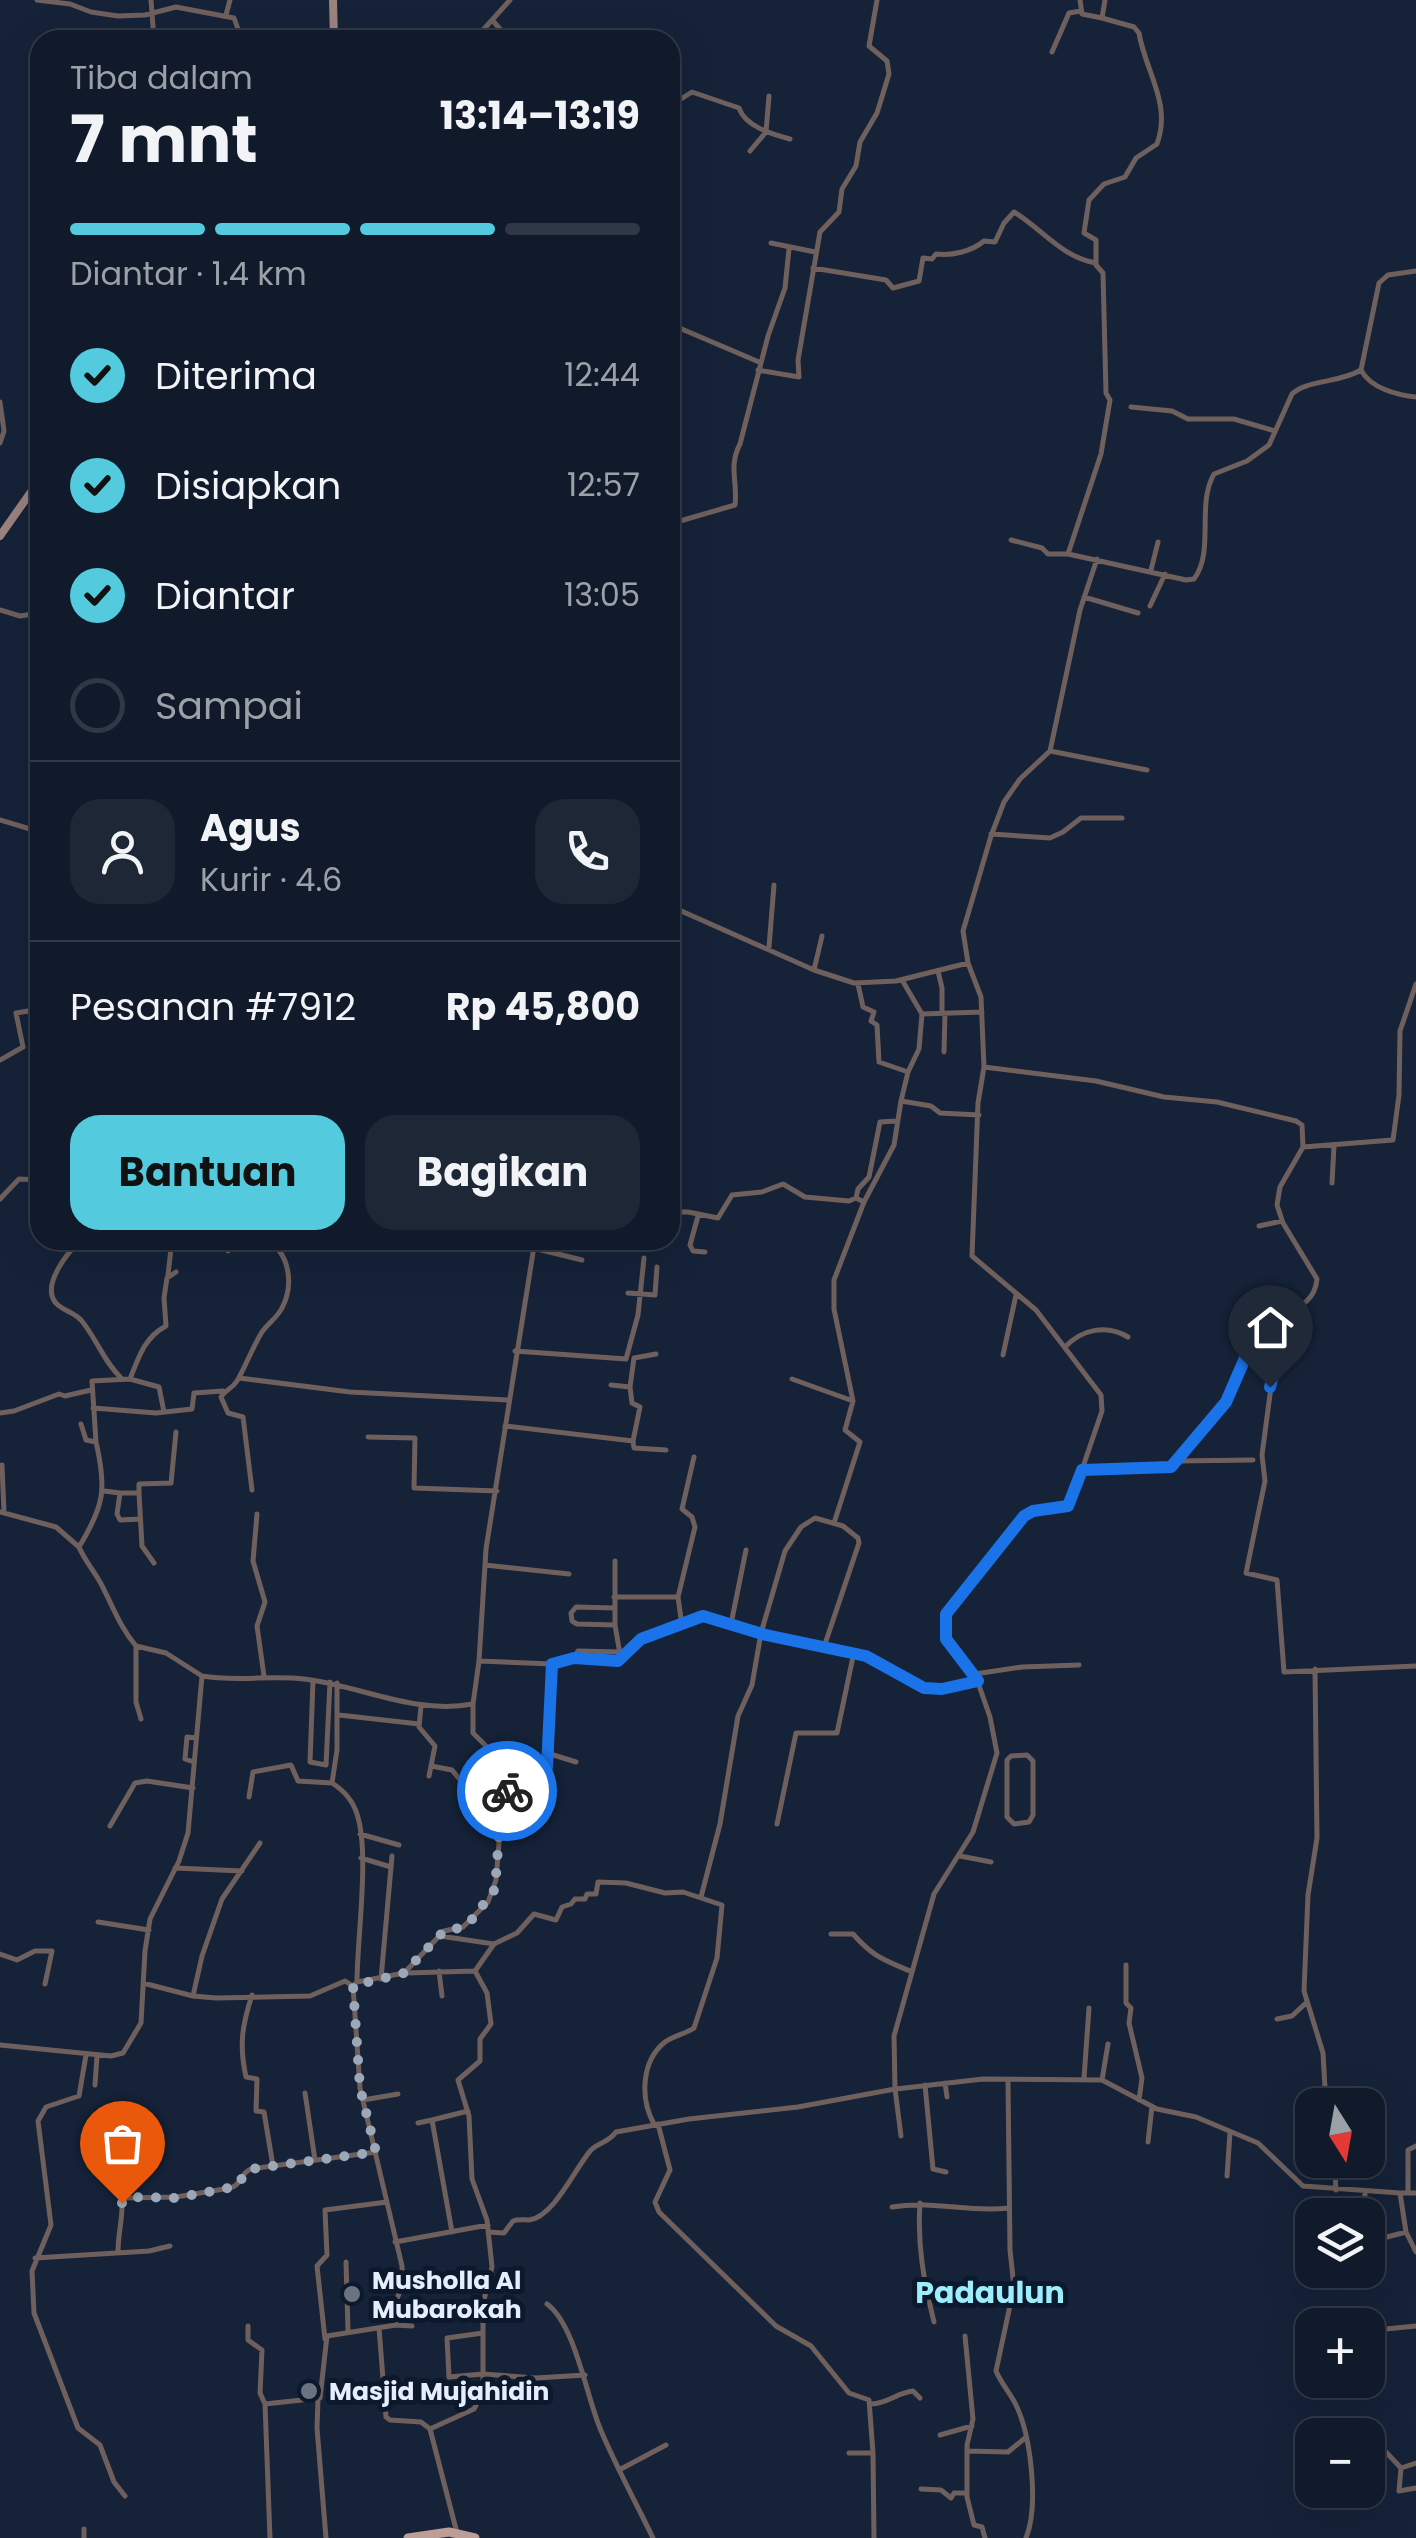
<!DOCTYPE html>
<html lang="id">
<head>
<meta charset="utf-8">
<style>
	:root { --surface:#101a2a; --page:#1e2736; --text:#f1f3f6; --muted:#9ca1a8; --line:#303847; --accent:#54cade }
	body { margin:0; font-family:Poppins,sans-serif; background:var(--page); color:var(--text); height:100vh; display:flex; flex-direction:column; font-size:38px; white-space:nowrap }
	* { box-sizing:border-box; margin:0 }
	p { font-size:32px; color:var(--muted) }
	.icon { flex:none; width:55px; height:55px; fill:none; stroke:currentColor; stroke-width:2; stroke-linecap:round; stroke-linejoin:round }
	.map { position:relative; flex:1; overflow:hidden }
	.sheet { position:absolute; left:30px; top:30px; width:650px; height:1220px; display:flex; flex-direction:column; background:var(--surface); border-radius:30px; box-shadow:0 10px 40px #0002,0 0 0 2px var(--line) }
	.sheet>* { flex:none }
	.needle { width:65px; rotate:169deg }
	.fabs { position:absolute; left:1295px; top:2088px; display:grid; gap:20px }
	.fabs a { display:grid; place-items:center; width:90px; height:90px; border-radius:20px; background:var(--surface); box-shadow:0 10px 40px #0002,0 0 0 2px var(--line); font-size:50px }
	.pin { position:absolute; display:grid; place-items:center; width:85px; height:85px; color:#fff; margin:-102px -42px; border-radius:50% 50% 50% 0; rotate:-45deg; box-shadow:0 0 10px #0007 }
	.pin .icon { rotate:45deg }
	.courier { position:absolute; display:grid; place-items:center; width:100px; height:100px; margin:-50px; border:8px solid #1a73e8; border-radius:50%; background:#fff; color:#222; box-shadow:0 2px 12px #0007 }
	.headline em { font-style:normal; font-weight:700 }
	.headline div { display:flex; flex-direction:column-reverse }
	.headline { display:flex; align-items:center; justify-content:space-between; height:170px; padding:0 40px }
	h1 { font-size:65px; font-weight:700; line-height:75px }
	.bar { display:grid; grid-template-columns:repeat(4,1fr); gap:15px 10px; align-content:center; height:120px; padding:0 40px }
	.bar i { height:12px; border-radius:8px; background:var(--line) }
	.bar .selected { background:var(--accent) }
	.bar p { grid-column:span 4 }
	.line { display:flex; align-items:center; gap:25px; padding:0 40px; border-top:2px solid var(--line) }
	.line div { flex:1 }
	.round { display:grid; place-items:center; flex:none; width:105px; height:105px; border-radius:30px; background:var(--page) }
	ol { padding:0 40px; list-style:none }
	li { display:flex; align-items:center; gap:30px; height:110px }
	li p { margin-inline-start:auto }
	li .icon { padding:10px; border-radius:50%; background:var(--accent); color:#111; stroke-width:4 }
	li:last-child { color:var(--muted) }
	li i { width:55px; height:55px; border:5px solid var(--line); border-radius:50% }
	.button { display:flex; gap:20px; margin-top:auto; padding:20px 40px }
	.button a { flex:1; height:115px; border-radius:30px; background:var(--accent); color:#111; font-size:40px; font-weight:700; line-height:115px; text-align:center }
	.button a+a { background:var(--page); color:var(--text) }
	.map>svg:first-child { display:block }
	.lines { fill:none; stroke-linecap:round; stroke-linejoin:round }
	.street { stroke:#6f605d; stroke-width:5 }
	.secondary { stroke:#9b837e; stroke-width:8 }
	.primary { stroke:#bd9e97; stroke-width:9 }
	.done { stroke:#9ca7b8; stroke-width:10; stroke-dasharray:0 18 }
	.route { stroke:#1a73e8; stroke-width:12 }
	.worship-dot { fill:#6b7280; stroke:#0c192d; stroke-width:4 }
	.labels { text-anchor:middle; stroke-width:10; stroke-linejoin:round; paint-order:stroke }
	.poi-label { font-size:25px; font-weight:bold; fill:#e5eefd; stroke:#0c192d; text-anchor:start }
	.quarter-label { font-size:30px; font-weight:bold; fill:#9dedfc; stroke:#0c192d }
</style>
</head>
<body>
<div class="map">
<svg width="1416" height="2538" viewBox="0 0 1416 2538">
	<rect width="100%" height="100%" fill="#152238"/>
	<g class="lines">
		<path class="street" d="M37 0 70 4 91 12 118 16 145 15 176 7 234 18 242 40
			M151 0 154 40
			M1080 0 1082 14 1102 18
			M1105 0 1102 18 1134 27 1139 33C1145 71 1172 103 1157 144L1136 158 1125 177 1104 184 1089 200 1084 233 1096 240V265L1103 273 1106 393 1110 400 1101 454 1068 554 1186 580 1194 579C1215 551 1196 505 1214 474L1247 461 1269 445 1292 394C1306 380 1340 383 1361 370L1379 283 1388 275 1416 271
			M226 15 230 0
			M492 20 510 40
			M474 40 510 0
			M670 44 673 43
			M1052 52 1069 13 1081 11
			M670 106 692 92 739 108C745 126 771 134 790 139
			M750 151 766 132 769 96
			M771 243 815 252
			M813 268 886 280 893 288 919 281 923 258 932 259 936 254C953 256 972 251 984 241L995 242 1004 223 1014 212C1042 229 1063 258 1096 263
			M670 324 759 362
			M670 353 678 329
			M758 370 799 377 798 360 820 232 839 212 842 189 856 166 860 142 877 113 889 74 887 61 869 46 877 0
			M1361 370C1370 388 1397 395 1416 397
			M1131 407 1172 411 1188 419H1234L1275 431
			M0 443 4 431 0 402
			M1011 540 1042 548 1048 554H1068
			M670 549 680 521 735 505C738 482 728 467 740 444L768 336 785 288 789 249
			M1151 570 1158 542
			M1084 597 1138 613
			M1150 606 1165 574
			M0 610 20 616 40 613
			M1050 751 1147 770
			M0 820 40 832
			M991 834 1050 838 1063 832 1081 818H1122
			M670 906 814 970 854 983 896 981 968 963
			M769 947 774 885
			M814 970 822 936
			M938 971 942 988V1012
			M902 980 922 1014 982 1012
			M858 984 863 1007 874 1012 871 1021 877 1025 879 1062 908 1072 901 1101 931 1106 940 1113 979 1115
			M30 1011 40 1038
			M944 1052 945 1013
			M0 1060 23 1047 16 1013 40 1009
			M984 1067 1096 1081 1164 1097 1217 1102 1296 1121 1302 1125 1303 1147
			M908 1072 919 1049 922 1014
			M1332 1183 1334 1146
			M856 1198 858 1189 869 1177 880 1122 897 1121
			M0 1199 19 1179 40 1180
			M670 1212H688L718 1218 732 1195 762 1192 783 1184 805 1197 849 1201 856 1198 864 1202
			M698 1216 690 1245 693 1251 705 1252
			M1259 1226 1282 1221
			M82 1240C68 1251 42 1284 55 1302 62 1311 73 1311 81 1320 97 1339 103 1361 122 1379
			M533 1248 582 1260
			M228 1251 232 1240
			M168 1275 172 1240
			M628 1293 655 1295 657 1267
			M1302 1306 1301 1317 1276 1362 1271 1387 1262 1455 1265 1481 1246 1573 1277 1580 1284 1672 1416 1666
			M1065 1347C1082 1329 1107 1324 1128 1337
			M1249 1349 1277 1360
			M515 1351 626 1359 638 1315 644 1258
			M1003 1355 1016 1295
			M634 1358 656 1354
			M239 1378 350 1392 508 1400
			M130 1379C139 1356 145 1337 166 1326L164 1298 167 1278 176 1272
			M792 1379 853 1401 834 1309V1280L864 1202 894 1145 901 1101
			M611 1385 630 1387 634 1358
			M93 1408 156 1413 192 1409 194 1393 223 1391
			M0 1413 14 1411 59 1394 65 1396 91 1390
			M81 1424 86 1440 96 1442C107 1489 104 1506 79 1547 84 1559 93 1570 100 1582 112 1604 119 1626 136 1646L166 1653 202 1676
			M505 1426 633 1441 640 1407 632 1403 630 1387
			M368 1437 415 1438 414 1488 497 1491
			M633 1441 634 1448 666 1450
			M96 1442 92 1381 130 1379 159 1387 164 1412
			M1177 1461 1253 1460
			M2 1465 4 1512
			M1082 1470 1171 1467C1191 1447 1223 1411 1235 1386 1244 1368 1246 1342 1260 1328 1279 1308 1314 1313 1317 1279L1283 1223 1277 1205 1280 1187 1303 1147 1393 1140 1399 1095 1400 1031 1416 984
			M252 1490 243 1417 228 1413 221 1397C225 1390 232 1389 237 1381 246 1366 252 1348 262 1332 267 1324 277 1318 282 1308 294 1285 290 1252 266 1240
			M104 1491 120 1493 117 1514 120 1520 140 1519
			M120 1493H139L142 1546 154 1563
			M139 1493V1484L171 1483 176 1432
			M0 1512 56 1527 79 1547
			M257 1514 253 1561 265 1602 257 1626 264 1676
			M834 1523 860 1442 845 1430 853 1401
			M615 1561V1625L621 1660
			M485 1565 569 1574
			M614 1597H676
			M615 1608 576 1607 571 1613 572 1621 577 1624 615 1625
			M731 1624 746 1550
			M682 1626 678 1597 695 1527 692 1517 682 1509 694 1457
			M136 1646V1702L141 1719
			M574 1658 578 1651 620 1652
			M479 1661 486 1549 535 1240
			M1315 1669 1317 1838 1308 1895 1304 1991 1323 2053 1326 2105
			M975 1674 1022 1667 1079 1665
			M313 1681 310 1762 326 1765 330 1682
			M473 1704V1733L498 1758 512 1766 517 1791
			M421 1706 419 1727 435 1746 429 1776
			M339 1715 419 1724
			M547 1753 576 1762
			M1027 1755 1033 1761V1815L1029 1822 1014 1824 1007 1817V1760L1011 1756Z
			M194 1762 185 1759 187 1737 196 1738
			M431 1766 452 1770 461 1781 470 1784 477 1803 502 1804
			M332 1783 337 1750V1683
			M249 1797 253 1772 291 1765 298 1781 332 1783C343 1790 353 1801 357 1814 370 1853 357 1938 357 1982
			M777 1824 796 1733H837L854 1652
			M110 1826 135 1783 147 1781 193 1788
			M360 1834 399 1845
			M960 1856 991 1862
			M361 1858 391 1867
			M175 1868 242 1871
			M701 1897 720 1824 738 1716 752 1685 761 1633 785 1551 801 1527 815 1518 843 1526 858 1538 859 1543 824 1647
			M98 1922 149 1930
			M831 1934H853C874 1958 885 1960 912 1972
			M440 1936 494 1944
			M0 1954 17 1960 35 1951H52L45 1984
			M1126 1965V2003L1131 2008 1129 2023 1142 2078 1139 2100
			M439 1971 442 1996
			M407 1973 475 1971
			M381 1979 392 1856
			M143 1983 193 1996 216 1998 310 1996 345 1981 353 1986 357 1982 404 1973 444 1931 463 1927 488 1902 496 1880 503 1795C514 1785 530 1798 542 1787L547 1767 552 1664
			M252 1995C242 2026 239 2045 246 2077L257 2079 256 2111 264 2112 273 2166
			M193 1996 202 1956 222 1899 260 1843
			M1277 2019 1292 2016 1307 2002
			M0 2045 111 2056 123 2053 141 2023 145 1951 150 1919 179 1861 188 1833 202 1676C236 1682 270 1675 304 1679 362 1686 414 1715 473 1704L479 1661 552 1664 574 1658 618 1661 641 1639 703 1615 766 1635 866 1656 924 1688 942 1689 978 1681
			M86 2055 79 2096 46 2107 38 2121 51 2225 32 2271 34 2313 78 2428 100 2445 114 2482 125 2496
			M1084 2078 1089 2008
			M1102 2080 1108 2044
			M1008 2082 1010 2250 1014 2287 996 2371C1001 2383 1010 2393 1016 2405 1031 2436 1039 2506 1026 2538
			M945 2083 947 2097
			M95 2085 97 2056
			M925 2085 933 2169 946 2172
			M896 2089 983 2079 1102 2080 1157 2109 1196 2117 1258 2143 1303 2186 1400 2193
			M305 2093 315 2160
			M363 2100 398 2094
			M418 2123 432 2120
			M658 2124 670 2170 655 2202 659 2212 776 2326 811 2346 849 2393 869 2400 873 2453 874 2538
			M901 2136 895 2089 894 2036 934 1894 973 1832 997 1753 990 1717 975 1674 946 1639 944 1623 951 1604 1025 1516C1039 1507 1059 1514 1071 1502L1102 1411 1101 1395 1036 1310 972 1256 978 1103 984 1067 981 997 968 963 963 931 991 836 1004 802 1020 779 1050 751 1080 610 1097 559
			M1148 2142 1152 2106
			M1334 2160 1336 2190
			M1227 2176 1230 2133
			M1408 2193V2150L1416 2146
			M1416 2193H1400L1406 2232 1416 2252
			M920 2203C917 2246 924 2281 934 2322
			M892 2207C935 2200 968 2213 1009 2208
			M1364 2215 1365 2193
			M452 2232 432 2120 468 2111
			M488 2232 504 2233 513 2221C518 2219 523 2220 529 2220 554 2217 575 2168 591 2150 599 2142 608 2143 616 2132L689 2119 798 2107 895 2089
			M395 2242 488 2225
			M118 2252C118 2233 123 2218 122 2201L125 2198 176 2197 230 2188C241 2186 240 2173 251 2169L376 2152
			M1368 2253V2242L1406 2232
			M35 2258 149 2251 170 2246
			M346 2262 348 2330
			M547 2304C576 2325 587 2401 602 2433 617 2468 636 2503 653 2538
			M395 2325 412 2326
			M248 2326V2340L262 2350 260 2393 265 2404
			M379 2328 386 2417 390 2420 421 2422 430 2429
			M483 2333 447 2338 449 2377 483 2374 536 2378 585 2375
			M965 2336 973 2419 967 2445V2497L974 2525 982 2527 985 2538
			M1373 2338 1376 2330 1416 2326
			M325 2339 317 2266 327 2255 325 2210 387 2202
			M318 2399 317 2428 326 2538
			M871 2404C889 2403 896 2393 913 2391L920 2398
			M940 2435 972 2426
			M1368 2450 1385 2451 1401 2468 1416 2463
			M967 2451 1008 2452 1025 2438
			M849 2453H873
			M1401 2468 1399 2491 1416 2488
			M619 2470 666 2445
			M921 2489 941 2490 951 2498 954 2493H967
			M84 2529V2538
			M457 2533 430 2429 474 2409 483 2392V2304L492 2267 487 2220 472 2179 469 2116 458 2080 480 2061V2039L491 2024 487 1993 475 1971 494 1944 517 1933 534 1914 556 1920 562 1907 571 1904 575 1899H585L587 1894H596L598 1882 626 1883 665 1893 683 1892 722 1905 717 1958 694 2028C685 2034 675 2035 665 2042 641 2061 640 2099 654 2124
			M270 2538 265 2404 320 2398 327 2336 396 2325 395 2303 403 2285 402 2266 360 2088 353 1986"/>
		<path class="secondary" d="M333 0 334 40
			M0 536 40 479"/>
		<path class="primary" d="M408 2538 449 2532 475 2538"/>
	</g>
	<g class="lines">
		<path class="done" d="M122 2203 130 2197 176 2198 234 2187 251 2169 376 2152 360 2088 353 1986 404 1973 444 1931 459 1928 470 1922 495 1889 502 1795 507 1791"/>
		<path class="route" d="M507 1791 532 1793 542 1787 547 1767 552 1664 574 1658 618 1661 641 1639 703 1616 766 1635 866 1656 924 1688 942 1689 978 1681 946 1639V1614L1024 1516 1033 1511 1068 1506 1082 1470 1171 1467 1226 1402 1249 1349 1277 1360 1270 1387"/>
	</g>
	<g class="worship-dot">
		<circle cx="352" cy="2294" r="10"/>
		<circle cx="309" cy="2391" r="10"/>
	</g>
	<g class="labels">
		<g class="poi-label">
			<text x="372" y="2289">Musholla Al<tspan x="372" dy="29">Mubarokah</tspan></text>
			<text x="329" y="2400">Masjid Mujahidin</text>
		</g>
		<g class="quarter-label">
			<text x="990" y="2303">Padaulun</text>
		</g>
	</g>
</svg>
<div class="fabs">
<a><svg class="needle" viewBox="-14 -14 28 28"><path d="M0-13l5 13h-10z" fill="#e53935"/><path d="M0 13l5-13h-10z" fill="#9ca1a8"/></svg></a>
<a><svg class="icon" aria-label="layers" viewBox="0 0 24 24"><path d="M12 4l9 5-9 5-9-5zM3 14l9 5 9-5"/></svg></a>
<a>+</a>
<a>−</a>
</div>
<div class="pin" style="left:122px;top:2203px;background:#ea580c"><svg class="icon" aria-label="bag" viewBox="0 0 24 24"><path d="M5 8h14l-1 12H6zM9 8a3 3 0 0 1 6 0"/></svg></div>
<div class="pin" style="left:1270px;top:1387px;background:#1f2937"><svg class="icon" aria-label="home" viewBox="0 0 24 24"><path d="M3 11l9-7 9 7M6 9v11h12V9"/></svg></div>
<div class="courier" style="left:507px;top:1791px"><svg class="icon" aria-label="bike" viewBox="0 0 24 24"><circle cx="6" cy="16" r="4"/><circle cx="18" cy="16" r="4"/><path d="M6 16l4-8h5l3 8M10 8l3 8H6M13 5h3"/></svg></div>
<section class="sheet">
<div class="headline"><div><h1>7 mnt</h1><p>Tiba dalam</p></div><em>13:14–13:19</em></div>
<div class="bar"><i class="selected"></i><i class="selected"></i><i class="selected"></i><i></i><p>Diantar · 1.4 km</p></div>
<ol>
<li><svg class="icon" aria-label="check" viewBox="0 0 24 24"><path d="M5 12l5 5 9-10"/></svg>Diterima<p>12:44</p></li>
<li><svg class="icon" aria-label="check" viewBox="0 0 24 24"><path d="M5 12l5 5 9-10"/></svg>Disiapkan<p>12:57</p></li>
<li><svg class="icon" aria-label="check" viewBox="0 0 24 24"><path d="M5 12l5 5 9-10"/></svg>Diantar<p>13:05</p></li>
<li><i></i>Sampai</li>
</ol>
<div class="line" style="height:180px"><a class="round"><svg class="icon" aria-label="person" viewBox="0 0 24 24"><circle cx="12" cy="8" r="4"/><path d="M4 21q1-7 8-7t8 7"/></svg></a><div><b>Agus</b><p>Kurir · 4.6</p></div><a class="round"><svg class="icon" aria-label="phone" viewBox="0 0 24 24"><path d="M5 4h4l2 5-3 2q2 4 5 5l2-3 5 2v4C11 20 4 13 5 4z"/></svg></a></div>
<div class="line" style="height:130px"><div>Pesanan #7912</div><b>Rp 45,800</b></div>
<div class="button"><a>Bantuan</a><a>Bagikan</a></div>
</section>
</div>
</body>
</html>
